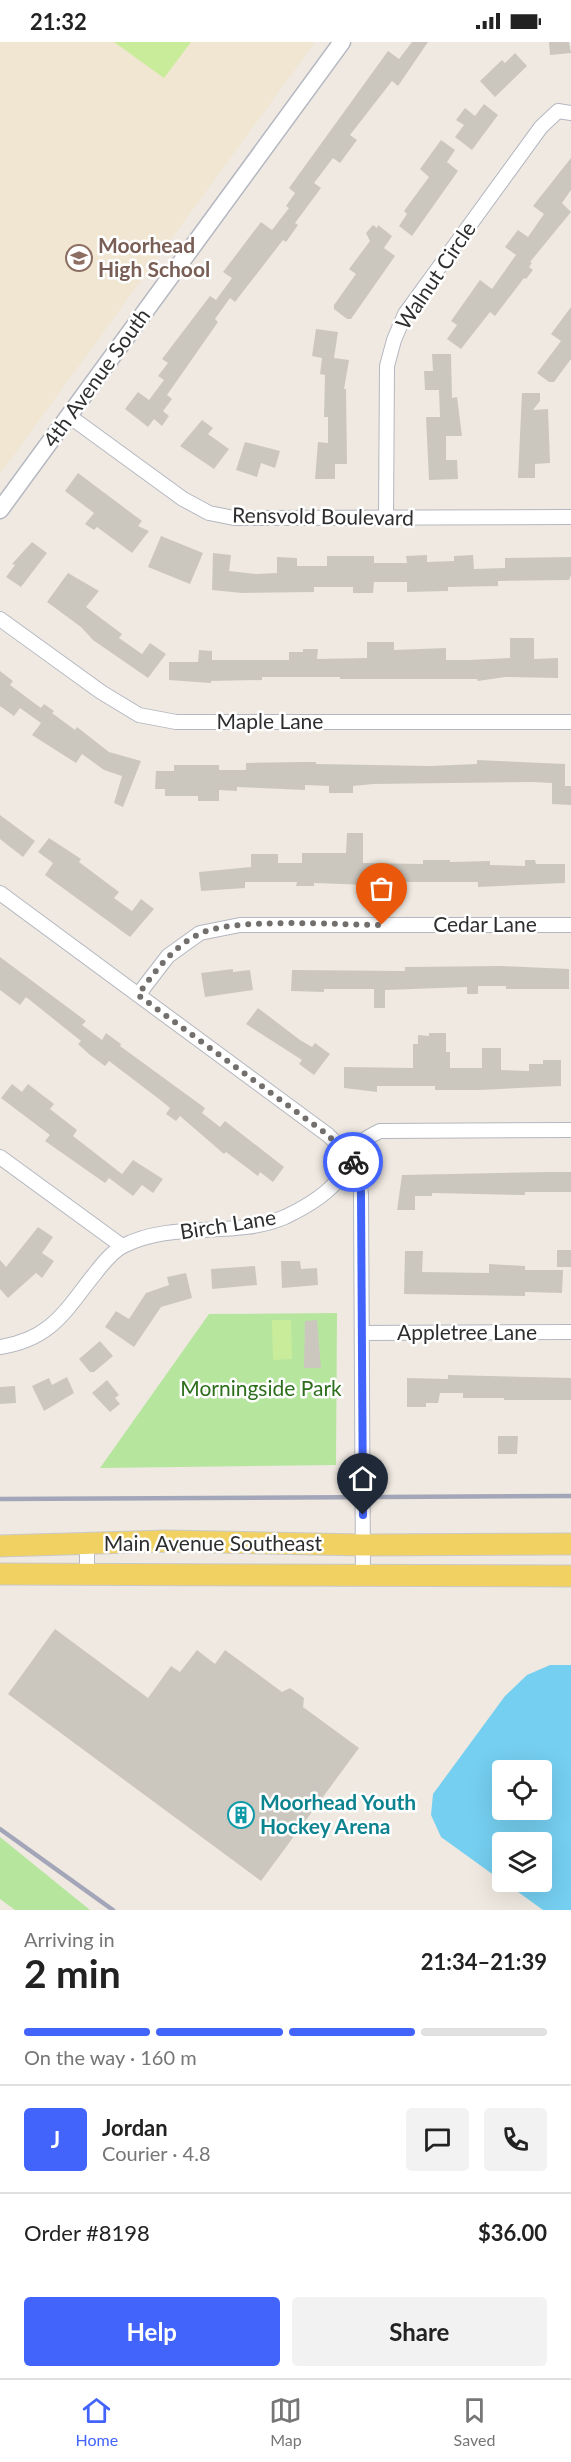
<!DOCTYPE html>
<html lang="en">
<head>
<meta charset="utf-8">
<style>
	:root { --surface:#fff; --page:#f2f2f2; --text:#222; --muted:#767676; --line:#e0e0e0; --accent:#4264fb }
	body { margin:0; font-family:Lato,sans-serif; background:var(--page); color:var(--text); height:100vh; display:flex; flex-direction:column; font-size:22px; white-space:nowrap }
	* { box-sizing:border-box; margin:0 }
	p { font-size:20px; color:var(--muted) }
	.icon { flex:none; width:33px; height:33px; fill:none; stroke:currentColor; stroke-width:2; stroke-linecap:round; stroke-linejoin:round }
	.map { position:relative; height:1868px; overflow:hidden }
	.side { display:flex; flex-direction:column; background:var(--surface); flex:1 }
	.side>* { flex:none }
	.fabs { position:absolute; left:492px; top:1718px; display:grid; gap:12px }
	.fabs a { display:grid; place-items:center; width:60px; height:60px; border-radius:6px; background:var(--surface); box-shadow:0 6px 24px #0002; font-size:30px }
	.pin { position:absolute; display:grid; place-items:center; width:51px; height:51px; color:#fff; margin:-62px -26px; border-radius:50% 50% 50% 0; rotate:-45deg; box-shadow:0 0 6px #0007 }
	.pin .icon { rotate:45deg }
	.courier { position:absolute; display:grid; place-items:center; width:60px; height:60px; margin:-30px; border:4px solid #4264fb; border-radius:50%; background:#fff; color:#222; box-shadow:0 2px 8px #0007 }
	.head em { font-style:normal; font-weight:700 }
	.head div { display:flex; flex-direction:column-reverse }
	.head { display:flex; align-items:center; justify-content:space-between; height:102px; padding:0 24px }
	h1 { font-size:39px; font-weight:700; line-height:45px }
	.bar { display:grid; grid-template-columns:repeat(4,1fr); gap:9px 6px; align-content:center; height:72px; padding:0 24px }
	.bar i { height:8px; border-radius:4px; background:var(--line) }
	.bar .on { background:var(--accent) }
	.bar p { grid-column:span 4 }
	.line { display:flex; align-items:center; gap:15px; padding:0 24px; border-top:2px solid var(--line) }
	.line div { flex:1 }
	.round { display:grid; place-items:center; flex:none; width:63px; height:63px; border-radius:6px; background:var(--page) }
	.action { display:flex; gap:12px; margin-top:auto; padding:12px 24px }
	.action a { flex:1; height:69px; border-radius:6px; background:var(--accent); color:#fff; font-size:24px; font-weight:700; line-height:69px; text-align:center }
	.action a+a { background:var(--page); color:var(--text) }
	.status { display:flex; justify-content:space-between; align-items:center; height:42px; padding:0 30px; background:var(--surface); direction:ltr }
	.status svg { height:16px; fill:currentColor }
	.tabs { display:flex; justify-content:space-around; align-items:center; height:84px; border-top:2px solid var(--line); background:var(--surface); font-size:16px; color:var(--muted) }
	.tabs a { display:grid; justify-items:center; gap:3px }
	.tabs .on { color:var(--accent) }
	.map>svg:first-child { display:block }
	.education { fill:#f0e6d1 }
	.green { fill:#b6e59e }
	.pitch { fill:#c9ec9a }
	.water { fill:#75cff0; fill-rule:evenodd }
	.building { fill:#cbc7bf }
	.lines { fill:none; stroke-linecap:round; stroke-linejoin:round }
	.minor-casing { stroke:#b4b7c1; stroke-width:16 }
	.tertiary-casing { stroke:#b4b7c1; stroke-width:19 }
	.primary-casing { stroke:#c9c9c9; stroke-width:23 }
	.minor { stroke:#fff; stroke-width:14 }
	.tertiary { stroke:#fff; stroke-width:16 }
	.primary { stroke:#f2d163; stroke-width:21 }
	.rail { stroke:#a3a6b8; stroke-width:4.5 }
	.done { stroke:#726f6d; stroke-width:6; stroke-dasharray:0 10.8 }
	.route { stroke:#4264fb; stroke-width:8 }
	.labels { text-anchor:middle; stroke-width:5; stroke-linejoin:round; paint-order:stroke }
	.education-label { font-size:21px; font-weight:bold; fill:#785e54; stroke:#fff; text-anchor:start }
	.street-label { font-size:21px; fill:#2e2e2e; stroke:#fff }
	.park-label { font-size:21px; fill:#2c6e1b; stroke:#fff }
	.culture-label { font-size:21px; font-weight:bold; fill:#0d838f; stroke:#fff; text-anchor:start }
</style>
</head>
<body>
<div class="status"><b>21:32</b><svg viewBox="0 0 49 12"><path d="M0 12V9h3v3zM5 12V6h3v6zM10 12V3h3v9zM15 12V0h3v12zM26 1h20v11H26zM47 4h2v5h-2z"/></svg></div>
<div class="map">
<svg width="571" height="1868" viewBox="0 0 571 1868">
	<rect width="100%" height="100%" fill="#efe9e1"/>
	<path class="education" d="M0 0H315L0 432Z"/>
	<path class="green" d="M337 1271 336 1423 100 1426 209 1272Z
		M0 1795 90 1868H15L0 1857Z"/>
	<path class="pitch" d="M114 0H191L164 36Z
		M272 1278H291L292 1317 273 1318Z"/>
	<path class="water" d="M550 1623H571V1868H543L503 1839H542V1800H502V1839L441 1795 431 1773 433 1752 505 1654 527 1633ZM502 1728H542V1767H502Z"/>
	<path class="building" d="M412 0H428L398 44 392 39 350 93 357 98 340 121 333 116 314 141 321 146 295 181 298 183 286 200 283 198 235 260 230 256 215 277 218 280 167 353 172 357 163 369 169 374 162 384 154 377 148 385 125 367 138 350 149 358 164 338 158 334 168 321 162 317 210 254 216 258 232 236 223 230 261 180 272 188 289 166 286 164 295 151 289 146 388 9 399 17Z
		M549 0H569L571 11 550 13Z
		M515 11 527 24 495 55 480 39 502 18 505 21Z
		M484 62 498 73 472 108 455 95 464 83 456 78 465 66 475 74Z
		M441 98 455 108 447 120 458 129 412 194 399 184 407 172 404 169 429 135 420 127Z
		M571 116V148L562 161 571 170 530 220 532 221 529 225 533 228 526 237 524 236 495 274 490 270 461 307 447 297 457 283 451 279 480 238 492 247 516 213 505 205 518 188 528 195 544 172 533 164Z
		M373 183 377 186 378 183 392 194 384 206 395 214 351 277H347L334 267V263L356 232 349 227 370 199 366 191Z
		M571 265V317L554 340H549L537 331 561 299 551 292Z
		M316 287 338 290 334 316 349 318 344 347H346L347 422H335V437H315L318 400 328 401V375H324L325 333 320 332 322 316 312 314Z
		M432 312H451L452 356 457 355 462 394H446V418H457L458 437 429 438 426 375H440L439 348H425L424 329H433Z
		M522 351H540V359L533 368 548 367 550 421 535 422V436H518Z
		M202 378 213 386 208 392 229 407 214 427 180 404Z
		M245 400 280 409 275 426 261 421 257 435 236 428Z
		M78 431 142 479 138 484 149 489 132 511 97 485 94 488 85 482 94 471 65 449Z
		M161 494 203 511 190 542 148 525Z
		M32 500 47 511 21 545 6 535 15 523 12 522Z
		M213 511 231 513 229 529 256 532 277 531V515L297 516V524H327V514H374V521H407L406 514 427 513V520L454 519V514L473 513 474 527 505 526V516L571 515V533L569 538 498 539V544L448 545V549L407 550V540H374L373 551H353V545H314V550L242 551 212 548Z
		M68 531 99 549 86 565 122 592 119 596 142 612 150 601 166 612 148 636 93 598 81 585 47 560Z
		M510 596H534V617L558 616V636L505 635 478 639 477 637H340V635H262V638L211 639V641L169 638V620H198L199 608 212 609V618H289V610H303V607H318L317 617 367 616V600H394V608L446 606V618H469L510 616Z
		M0 629 13 639 10 643 41 666 44 662 54 669 52 671 75 688 77 685 109 710 141 719 123 765 114 761 122 734 104 728 82 712 76 721 32 693 41 681 20 666 14 674 0 664Z
		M477 718 565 722V744H571V763L552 762V741L532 740 373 742 353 744V751H329V744L305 743V748L237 745V749L219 748V759H198V754H165V747H155L156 729H174V723H219V728H246V721L303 720H316V722L430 724 477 722Z
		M0 773 35 799 23 815 0 797Z
		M347 791H363V821L423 822V818H450V820L490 819V823L525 824V818H535L536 822H565V841L478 845V840H370V843L314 841V844H296L297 840H245V846L201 849 199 830 251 825V812H278V821H302V811H346Z
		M49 796 81 817 79 820 119 850 114 856 132 869 141 857 154 867 130 895 45 833 53 821 38 810Z
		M0 915 86 979 82 983 102 998 106 991 121 1002 120 1004 205 1066 202 1071 220 1085 225 1079 284 1125 273 1140 260 1130 258 1134 226 1110 224 1112 180 1074 176 1079 166 1072 170 1066 159 1057 109 1019 105 1024 90 1013 78 1002 81 999 26 955 20 963 0 948Z
		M501 924 569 927V947H506V944H478V952H467V945L385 948V966H374V947H324V950L291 949 292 928 405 929V925Z
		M233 927V930L250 928 253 948 205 955 201 931Z
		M258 966 300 998 312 1005 315 1001 330 1012 314 1033 299 1022 302 1018 246 982Z
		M429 991H446V1010H450V1026H482V1006H501V1028L529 1029V1022H543V1018H561V1044L479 1048H435V1044H377V1050L344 1046V1025L413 1026V1002H418V993L429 994Z
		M12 1042 22 1050 28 1042 54 1062 50 1067 77 1088 73 1094 122 1132 133 1118 163 1137 153 1151 142 1143 133 1154 109 1136 105 1141 45 1099 50 1093 1 1056Z
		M548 1130H571V1150H525V1153L432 1151V1154H415V1168H397L402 1133Z
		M38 1185 53 1195 42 1211 54 1219 42 1236 36 1231 8 1256 0 1247V1218L6 1225Z
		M557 1208H571V1225H557Z
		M405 1209H423L422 1230 489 1231V1222L525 1224V1228H563L562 1251 525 1250V1254L404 1252Z
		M281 1219H300L301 1227 317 1226 318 1243 282 1246Z
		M255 1224 257 1243 212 1247 211 1227Z
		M186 1231 192 1256 161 1265 134 1305 105 1285 116 1269 129 1277 146 1251 169 1243 167 1235Z
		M317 1278 321 1326H304L305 1279Z
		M100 1299 113 1314 94 1330H90L79 1317Z
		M448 1333 571 1336V1358H504V1356H463V1351H440L438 1361H426V1365H407V1336L448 1337Z
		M67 1335 74 1351 44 1369 32 1344 49 1336 52 1343Z
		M107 1338 119 1353 115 1356 120 1362 110 1370 92 1351Z
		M15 1344 16 1361 0 1362V1345Z
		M498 1394H518L517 1412H498Z
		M55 1587 148 1656 171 1624 180 1630 197 1608 215 1622 225 1608 282 1650 290 1646 304 1656 303 1665 359 1706 261 1839 8 1652Z"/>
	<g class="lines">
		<defs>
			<path id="minor" d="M69 374 183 457 209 471 234 476 571 475
				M386 476 387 324 394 298 405 272 541 85 558 69 571 71
				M0 577 101 650 139 673 176 680H571
				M0 851 328 1093C347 1111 359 1125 361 1152L363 1536
				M138 953 168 914 200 891 240 883H571
				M0 1115 122 1204
				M362 1291 571 1290
				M0 1305C53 1297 66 1267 97 1229 104 1220 113 1209 123 1204 173 1178 234 1197 285 1175 304 1166 328 1152 340 1135 344 1129 345 1121 349 1114 356 1101 368 1095 380 1089L571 1088
				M87 1532V1502"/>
			<path id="tertiary" d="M0 468 342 0"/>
			<path id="primary" d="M0 1504 166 1499 363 1503 571 1502
				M0 1532 571 1534"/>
		</defs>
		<use href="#minor" class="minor-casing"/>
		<use href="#tertiary" class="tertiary-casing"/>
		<use href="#primary" class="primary-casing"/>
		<use href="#minor" class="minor"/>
		<use href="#tertiary" class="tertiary"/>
		<use href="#primary" class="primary"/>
		<path class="rail" d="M0 1457 571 1454
			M0 1787 113 1868"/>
	</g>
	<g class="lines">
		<path class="done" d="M353 1120 328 1093 138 953C155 929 173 905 199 892 232 875 341 883 382 883"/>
		<path class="route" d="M353 1120 360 1134 361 1152 363 1473"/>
	</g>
	<defs>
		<symbol id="school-ring" viewBox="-11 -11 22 22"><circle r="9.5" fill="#fff" stroke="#8d6e63" stroke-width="1.5"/><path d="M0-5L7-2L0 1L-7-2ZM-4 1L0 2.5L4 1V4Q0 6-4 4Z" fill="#8d6e63"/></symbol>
		<symbol id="building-ring" viewBox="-11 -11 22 22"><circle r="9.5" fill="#fff" stroke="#0f9aa8" stroke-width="1.5"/><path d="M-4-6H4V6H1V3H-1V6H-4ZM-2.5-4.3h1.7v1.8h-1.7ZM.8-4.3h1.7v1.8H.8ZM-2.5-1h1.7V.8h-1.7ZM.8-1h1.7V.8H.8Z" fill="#0f9aa8"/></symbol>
	</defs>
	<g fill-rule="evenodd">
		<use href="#school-ring" x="64" y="201" width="30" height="30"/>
		<use href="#building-ring" x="226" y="1758" width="30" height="30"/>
	</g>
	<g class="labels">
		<g class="education-label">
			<text x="98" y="211">Moorhead<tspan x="98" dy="24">High School</tspan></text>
		</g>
		<g class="street-label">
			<text transform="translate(436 234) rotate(-56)" y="7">Walnut Circle</text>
			<text transform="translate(97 336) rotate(-54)" y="7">4th Avenue South</text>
			<text transform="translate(323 475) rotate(1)" y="7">Rensvold Boulevard</text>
			<text x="270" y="687">Maple Lane</text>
			<text x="485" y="890">Cedar Lane</text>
			<text transform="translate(228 1183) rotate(-9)" y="7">Birch Lane</text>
			<text x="467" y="1298">Appletree Lane</text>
			<text x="213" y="1509">Main Avenue Southeast</text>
		</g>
		<g class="park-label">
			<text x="261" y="1354">Morningside Park</text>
		</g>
		<g class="culture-label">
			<text x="260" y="1768">Moorhead Youth<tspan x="260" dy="24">Hockey Arena</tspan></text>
		</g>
	</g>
</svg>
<div class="fabs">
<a><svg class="icon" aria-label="locate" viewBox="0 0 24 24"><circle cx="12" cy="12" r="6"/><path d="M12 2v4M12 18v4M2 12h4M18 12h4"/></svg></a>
<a><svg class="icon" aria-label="layers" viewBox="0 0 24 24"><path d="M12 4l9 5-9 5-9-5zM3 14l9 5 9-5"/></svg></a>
</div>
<div class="pin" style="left:382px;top:883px;background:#ea580c"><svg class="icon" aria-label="bag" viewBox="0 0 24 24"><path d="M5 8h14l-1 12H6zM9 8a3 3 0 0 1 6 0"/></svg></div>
<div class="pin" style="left:363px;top:1473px;background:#1f2937"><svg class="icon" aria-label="home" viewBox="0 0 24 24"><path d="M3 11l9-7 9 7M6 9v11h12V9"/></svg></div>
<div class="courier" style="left:353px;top:1120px"><svg class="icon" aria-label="bike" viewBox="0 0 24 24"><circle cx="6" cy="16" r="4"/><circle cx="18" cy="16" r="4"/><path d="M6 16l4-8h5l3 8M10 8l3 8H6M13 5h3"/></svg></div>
</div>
<section class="side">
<div class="head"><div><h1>2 min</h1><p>Arriving in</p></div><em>21:34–21:39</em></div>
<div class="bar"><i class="on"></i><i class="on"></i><i class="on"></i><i></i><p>On the way · 160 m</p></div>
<div class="line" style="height:108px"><b class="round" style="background:var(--accent);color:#fff">J</b><div><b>Jordan</b><p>Courier · 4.8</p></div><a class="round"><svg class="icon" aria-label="chat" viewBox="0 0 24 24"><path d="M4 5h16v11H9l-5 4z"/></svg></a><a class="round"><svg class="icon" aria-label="phone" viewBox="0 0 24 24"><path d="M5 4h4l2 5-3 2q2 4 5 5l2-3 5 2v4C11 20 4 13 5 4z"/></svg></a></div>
<div class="line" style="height:78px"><div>Order #8198</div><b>$36.00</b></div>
<div class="action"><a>Help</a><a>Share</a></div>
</section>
<nav class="tabs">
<a class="on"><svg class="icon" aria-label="home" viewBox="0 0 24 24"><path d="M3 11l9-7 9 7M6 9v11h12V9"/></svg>Home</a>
<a><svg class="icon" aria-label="map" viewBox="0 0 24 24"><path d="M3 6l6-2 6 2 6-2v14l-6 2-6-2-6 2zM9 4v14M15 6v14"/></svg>Map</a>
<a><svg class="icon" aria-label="saved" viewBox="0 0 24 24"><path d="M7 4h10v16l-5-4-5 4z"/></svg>Saved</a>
</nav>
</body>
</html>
